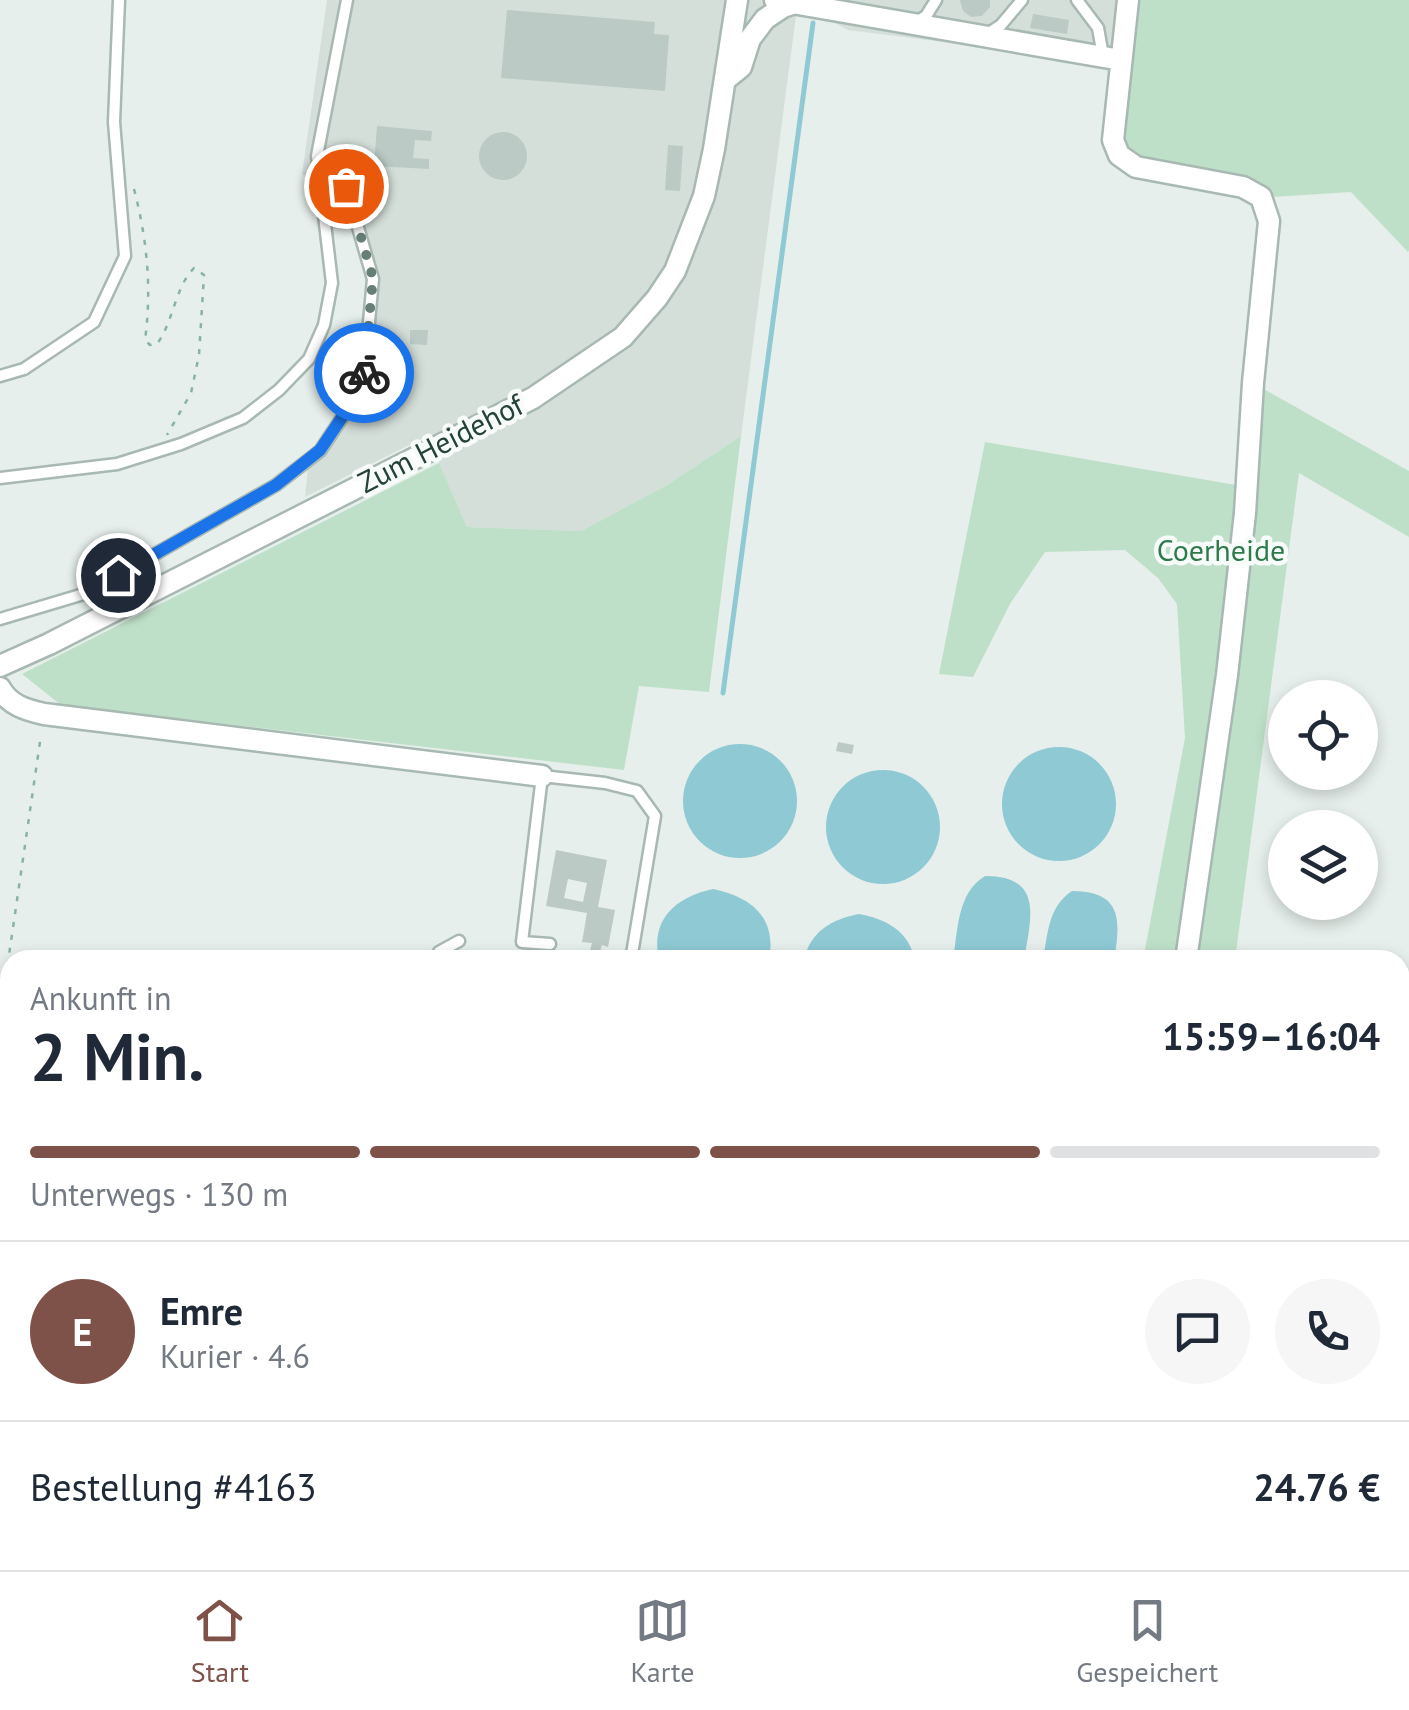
<!DOCTYPE html>
<html lang="de">
<head>
<meta charset="utf-8">
<style>
	:root { --surface:#fff; --page:#f6f6f7; --text:#1f2937; --muted:#747a83; --line:#e0e1e3; --accent:#7f5249 }
	body { margin:0; font-family:"PT Sans",sans-serif; background:var(--page); color:var(--text); height:100vh; display:flex; flex-direction:column; font-size:38px; white-space:nowrap }
	* { box-sizing:border-box; margin:0 }
	p { font-size:32px; color:var(--muted) }
	.icon { flex:none; width:55px; height:55px; fill:none; stroke:currentColor; stroke-width:2; stroke-linecap:round; stroke-linejoin:round }
	.map { position:relative; flex:1; overflow:hidden }
	.drawer { position:absolute; left:0px; top:950px; width:1410px; height:620px; display:flex; flex-direction:column; background:var(--surface); border-radius:30px 30px 0 0; box-shadow:0 5px 15px #0003 }
	.drawer>* { flex:none }
	.fabs { position:absolute; left:1268px; top:680px; display:grid; gap:20px }
	.fabs a { display:grid; place-items:center; width:110px; height:110px; border-radius:50%; background:var(--surface); box-shadow:0 5px 15px #0003; font-size:50px }
	.pin { position:absolute; display:grid; place-items:center; width:85px; height:85px; color:#fff; margin:-42px; border:5px solid #fff; border-radius:50%; box-shadow:0 2px 10px #0007 }
	.courier { position:absolute; display:grid; place-items:center; width:100px; height:100px; margin:-50px; border:8px solid #1a73e8; border-radius:50%; background:#fff; color:#222; box-shadow:0 2px 12px #0007 }
	.head em { font-style:normal; font-weight:800 }
	.head div { display:flex; flex-direction:column-reverse }
	.head { display:flex; align-items:center; justify-content:space-between; height:170px; padding:0 30px }
	h1 { font-size:65px; font-weight:800; line-height:75px }
	.bar { display:grid; grid-template-columns:repeat(4,1fr); gap:15px 10px; align-content:center; height:120px; padding:0 30px }
	.bar i { height:12px; border-radius:8px; background:var(--line) }
	.bar .selected { background:var(--accent) }
	.bar p { grid-column:span 4 }
	.line { display:flex; align-items:center; gap:25px; padding:0 30px; border-top:2px solid var(--line) }
	.line div { flex:1 }
	.round { display:grid; place-items:center; flex:none; width:105px; height:105px; border-radius:52px; background:var(--page) }
	.menu { display:flex; justify-content:space-around; align-items:center; height:140px; border-top:2px solid var(--line); background:var(--surface); font-size:28px; color:var(--muted) }
	.menu a { display:grid; justify-items:center; gap:5px }
	.menu .selected { color:var(--accent) }
	.map>svg:first-child { display:block }
	.built { fill:#d4dfda }
	.green { fill:#bfe0c8 }
	.water { fill:#8ec9d4 }
	.lines { fill:none; stroke-linecap:round; stroke-linejoin:round }
	.stream { stroke:#8ec9d4; stroke-width:5 }
	.building { fill:#bbcac4; fill-rule:evenodd }
	.service-casing { stroke:#a8b8b2; stroke-width:15 }
	.minor-casing { stroke:#a8b8b2; stroke-width:25 }
	.path { stroke:#86b3a5; stroke-width:2.5; stroke-dasharray:5 8; stroke-linecap:butt }
	.service { stroke:#fff; stroke-width:10 }
	.minor { stroke:#fff; stroke-width:20 }
	.done { stroke:#687f78; stroke-width:10; stroke-dasharray:0 18 }
	.route { stroke:#1a73e8; stroke-width:12 }
	.labels { text-anchor:middle; stroke-width:9; stroke-linejoin:round; paint-order:stroke }
	.street-label { font-size:30px; fill:#24423a; stroke:#f7fbf9 }
	.park-label { font-size:30px; fill:#2d7a4b; stroke:#f7fbf9 }
</style>
</head>
<body>
<div class="map">
<svg width="1409" height="1570" viewBox="0 0 1409 1570">
	<rect width="100%" height="100%" fill="#e6efeb"/>
	<path class="built" d="M327 0H798L741 436 667 485 581 531 467 527 427 436 305 497 310 449 327 434 346 406 360 377 370 307 360 251 348 202 302 174Z
		M827 0H1122L1116 64 848 30 824 17Z"/>
	<path class="green" d="M1134 0H1409V250L1408 252 1351 192 1272 197 1264 188 1136 162 1119 145Z
		M1253 383 1409 471V537L1299 473 1235 960H1143L1185 738 1177 604 1158 578 1125 550 1045 552 1010 604 973 677 939 674 985 442 1236 485Z
		M741 436 709 692 639 686 624 770 61 705 22 674 439 463 467 527 581 531 667 485Z
		M10 1345V1560H74L79 1570H15L0 1541V1351Z
		M249 1560H358V1570H260Z
		M817 1560H1156V1570H810Z"/>
	<path class="water" d="M683 801a57 57 0 1 1 114 0a57 57 0 1 1-114 0Z
		M1002 804a57 57 0 1 1 114 0a57 57 0 1 1-114 0Z
		M826 827a57 57 0 1 1 114 0a57 57 0 1 1-114 0Z
		M985 876C1044 876 1031 918 1024 960H953C958 930 957 893 985 876Z
		M713 889C752 897 777 918 769 960H659C650 919 676 897 713 889Z
		M1072 891C1122 891 1121 920 1114 960H1043C1048 933 1048 907 1072 891Z
		M859 914C886 919 909 931 915 960H804C810 931 833 919 859 914Z"/>
	<g class="lines">
		<path class="stream" d="M723 693 813 23"/>
	</g>
	<path class="building" d="M960 0H990V7L982 16 971 17 963 11Z
		M507 10 655 22 654 34 669 35 665 91 501 78Z
		M1033 14 1069 20 1067 34 1030 28Z
		M377 126 432 131 431 141 415 140 413 158 429 159V169L374 166Z
		M479 156a24 24 0 1 1 48 0a24 24 0 1 1-48 0Z
		M668 145 683 146 680 191 665 190Z
		M410 330H428L427 345 410 344Z
		M838 742 854 745 852 754 836 751Z
		M556 850 607 860 598 907 615 910 608 947 602 945 600 952 615 954 614 960H573L575 952 589 954 592 943 582 942 587 913 546 906ZM568 879 587 883 583 902 564 898Z"/>
	<g class="lines">
		<defs>
			<path id="service" d="M1077 0 1098 28 1103 56
				M914 23 926 16 936 0
				M989 33 1001 25 1022 0
				M0 376 24 369 94 322 125 256 114 122 119 0
				M0 478 117 464 181 444 243 418 279 390 309 359 324 325 332 283 317 156 347 0
				M0 619 87 593 276 485 320 451 363 386 373 279 346 186 317 156
				M550 944 522 942 542 776 605 783 637 791 655 816 631 960
				M436 960 439 952 459 941
				M627 1570 629 1560
				M738 1570 740 1560"/>
			<path id="minor" d="M775 0 1121 60
				M1128 0 1113 140 1119 155 1136 167 1243 187 1261 197 1269 221 1253 383 1245 513 1227 675 1186 960
				M725 80 741 67 750 39 765 19 783 7 792 4
				M0 666 49 644 533 398 623 337 657 298 675 271 704 196 714 149 737 0
				M0 688C9 705 26 710 44 714L542 776
				M0 1160 10 1162
				M949 1560 982 1570
				M888 1570 895 1560
				M1049 1570 1051 1560"/>
		</defs>
		<use href="#service" class="service-casing"/>
		<use href="#minor" class="minor-casing"/>
		<path class="path" d="M134 189C147 239 152 288 145 340L150 345 157 344C174 321 174 289 194 268L204 275 199 355 191 393 167 435
			M0 1017 41 735
			M1400 1025 1409 1039
			M368 1560V1570"/>
		<use href="#service" class="service"/>
		<use href="#minor" class="minor"/>
	</g>
	<g class="lines">
		<path class="done" d="M346 186 373 278 364 373"/>
		<path class="route" d="M118 575 276 485 320 450 363 386 364 373"/>
	</g>
	<g class="labels">
		<g class="street-label">
			<text transform="translate(441 444) rotate(-27)" y="10">Zum Heidehof</text>
		</g>
		<g class="park-label">
			<text x="1221" y="561">Coerheide</text>
		</g>
	</g>
</svg>
<div class="fabs">
<a><svg class="icon" aria-label="locate" viewBox="0 0 24 24"><circle cx="12" cy="12" r="6"/><path d="M12 2v4M12 18v4M2 12h4M18 12h4"/></svg></a>
<a><svg class="icon" aria-label="layers" viewBox="0 0 24 24"><path d="M12 4l9 5-9 5-9-5zM3 14l9 5 9-5"/></svg></a>
</div>
<div class="pin" style="left:346px;top:186px;background:#ea580c"><svg class="icon" aria-label="bag" viewBox="0 0 24 24"><path d="M5 8h14l-1 12H6zM9 8a3 3 0 0 1 6 0"/></svg></div>
<div class="pin" style="left:118px;top:575px;background:#1f2937"><svg class="icon" aria-label="home" viewBox="0 0 24 24"><path d="M3 11l9-7 9 7M6 9v11h12V9"/></svg></div>
<div class="courier" style="left:364px;top:373px"><svg class="icon" aria-label="bike" viewBox="0 0 24 24"><circle cx="6" cy="16" r="4"/><circle cx="18" cy="16" r="4"/><path d="M6 16l4-8h5l3 8M10 8l3 8H6M13 5h3"/></svg></div>
<section class="drawer">
<div class="head"><div><h1>2 Min.</h1><p>Ankunft in</p></div><em>15:59–16:04</em></div>
<div class="bar"><i class="selected"></i><i class="selected"></i><i class="selected"></i><i></i><p>Unterwegs · 130 m</p></div>
<div class="line" style="height:180px"><b class="round" style="background:var(--accent);color:#fff">E</b><div><b>Emre</b><p>Kurier · 4.6</p></div><a class="round"><svg class="icon" aria-label="chat" viewBox="0 0 24 24"><path d="M4 5h16v11H9l-5 4z"/></svg></a><a class="round"><svg class="icon" aria-label="phone" viewBox="0 0 24 24"><path d="M5 4h4l2 5-3 2q2 4 5 5l2-3 5 2v4C11 20 4 13 5 4z"/></svg></a></div>
<div class="line" style="height:130px"><div>Bestellung #4163</div><b>24.76 €</b></div>
</section>
</div>
<nav class="menu">
<a class="selected"><svg class="icon" aria-label="home" viewBox="0 0 24 24"><path d="M3 11l9-7 9 7M6 9v11h12V9"/></svg>Start</a>
<a><svg class="icon" aria-label="map" viewBox="0 0 24 24"><path d="M3 6l6-2 6 2 6-2v14l-6 2-6-2-6 2zM9 4v14M15 6v14"/></svg>Karte</a>
<a><svg class="icon" aria-label="saved" viewBox="0 0 24 24"><path d="M7 4h10v16l-5-4-5 4z"/></svg>Gespeichert</a>
</nav>
</body>
</html>
